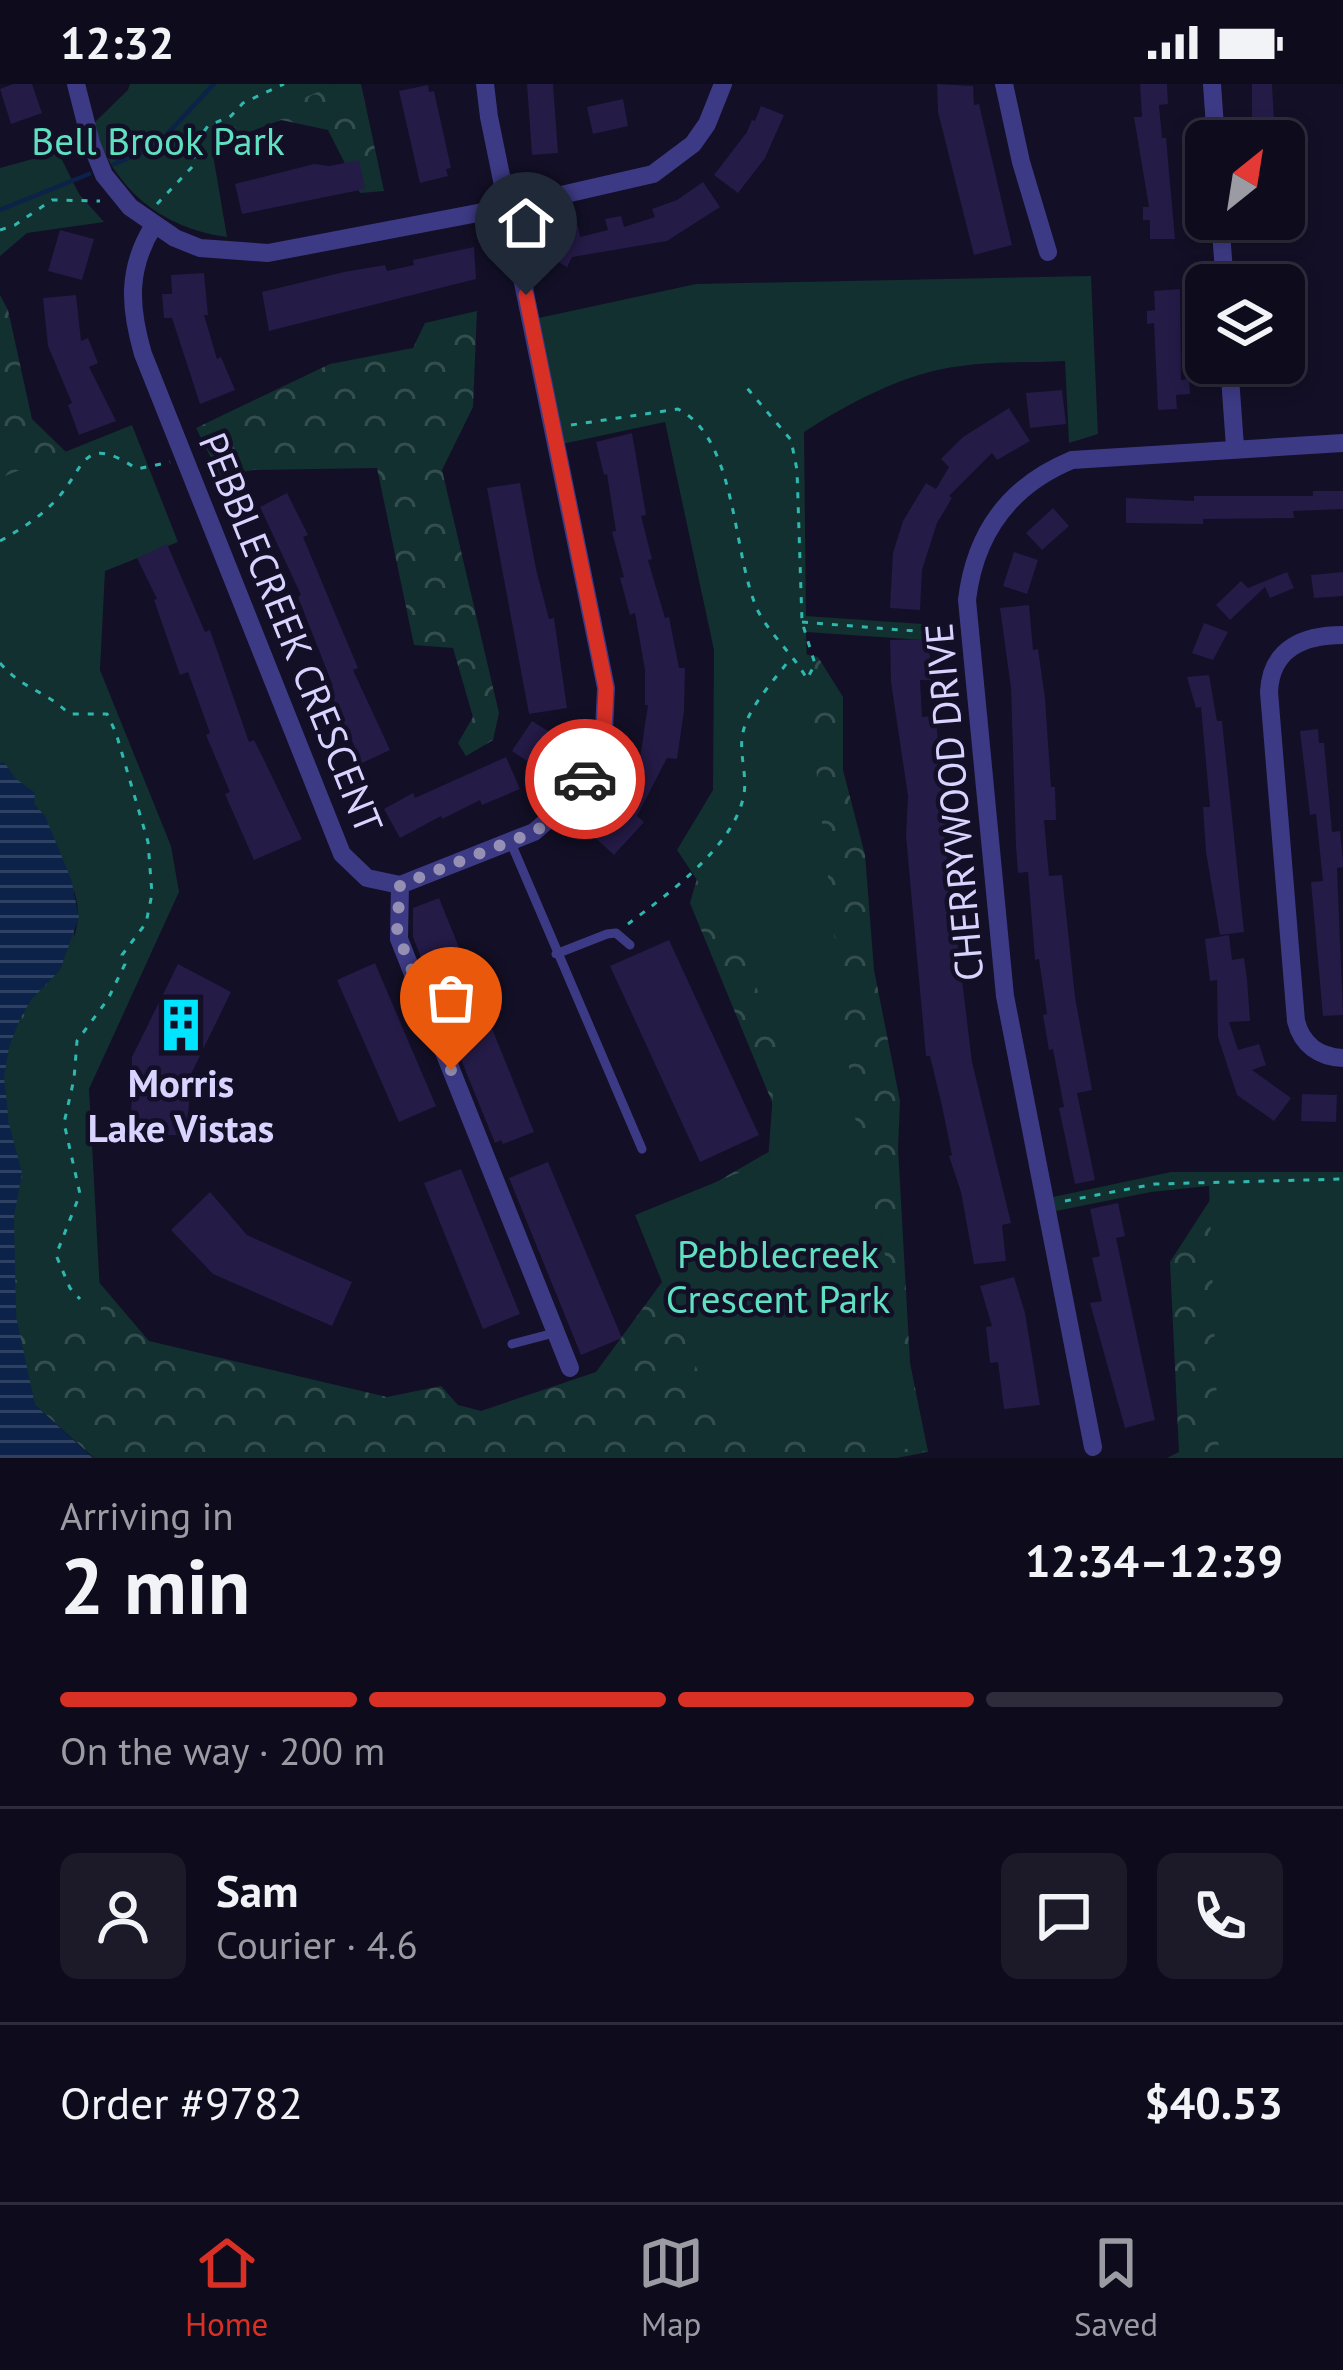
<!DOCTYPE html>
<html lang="en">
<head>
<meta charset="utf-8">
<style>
	:root { --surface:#0e0b1c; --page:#1c1929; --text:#f1f3f6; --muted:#9b9ba3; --line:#2e2b3b; --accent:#d93025 }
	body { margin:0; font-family:"PT Sans",sans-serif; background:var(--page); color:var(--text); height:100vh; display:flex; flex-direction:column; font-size:45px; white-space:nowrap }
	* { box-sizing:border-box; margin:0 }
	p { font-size:39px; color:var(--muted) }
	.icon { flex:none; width:66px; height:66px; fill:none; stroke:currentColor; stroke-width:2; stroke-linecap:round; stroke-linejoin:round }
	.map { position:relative; height:1374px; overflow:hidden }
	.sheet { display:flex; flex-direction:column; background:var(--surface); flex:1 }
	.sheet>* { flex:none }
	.needle { width:78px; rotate:30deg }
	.buttons { position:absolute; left:1185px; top:36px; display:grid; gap:24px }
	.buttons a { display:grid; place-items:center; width:120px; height:120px; border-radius:18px; background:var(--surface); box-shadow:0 6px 18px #0003,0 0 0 3px var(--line); font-size:60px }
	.pin { position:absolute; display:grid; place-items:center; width:102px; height:102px; color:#fff; margin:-123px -51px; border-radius:50% 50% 50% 0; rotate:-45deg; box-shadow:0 0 12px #0007 }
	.pin .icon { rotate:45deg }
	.courier { position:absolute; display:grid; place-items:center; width:120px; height:120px; margin:-60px; border:9px solid #d93025; border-radius:50%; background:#fff; color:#222; box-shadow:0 3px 15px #0007 }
	.overview em { font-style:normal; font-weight:700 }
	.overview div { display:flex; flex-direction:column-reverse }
	.overview { display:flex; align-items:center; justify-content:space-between; height:204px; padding:0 60px }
	h1 { font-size:78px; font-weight:700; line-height:90px }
	.bar { display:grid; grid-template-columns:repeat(4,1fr); gap:18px 12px; align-content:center; height:144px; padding:0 60px }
	.bar i { height:15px; border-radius:9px; background:var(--line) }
	.bar .on { background:var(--accent) }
	.bar p { grid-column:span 4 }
	.line { display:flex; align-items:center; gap:30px; padding:0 60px; border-top:3px solid var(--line) }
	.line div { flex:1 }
	.round { display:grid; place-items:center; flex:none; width:126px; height:126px; border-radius:18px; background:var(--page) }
	.status { display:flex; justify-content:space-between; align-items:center; height:84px; padding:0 60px; background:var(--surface); direction:ltr }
	.status svg { height:33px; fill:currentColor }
	.dock { display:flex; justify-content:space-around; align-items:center; height:168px; border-top:3px solid var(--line); background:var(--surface); font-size:33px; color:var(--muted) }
	.dock a { display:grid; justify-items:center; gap:6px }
	.dock .on { color:var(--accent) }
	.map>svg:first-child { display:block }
	.forest { fill:url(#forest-crowns) }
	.green { fill:#12302f }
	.water { fill:url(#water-rules) }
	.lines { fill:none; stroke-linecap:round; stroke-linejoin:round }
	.stream { stroke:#0c2248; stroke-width:4.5 }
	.building { fill:#241b47 }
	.path { stroke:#2fb8b0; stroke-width:3; stroke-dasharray:6 9; stroke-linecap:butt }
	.lane { stroke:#3d3a85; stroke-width:9 }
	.street { stroke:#3d3a85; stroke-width:18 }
	.done { stroke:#948fb3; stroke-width:12; stroke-dasharray:0 21.6 }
	.route { stroke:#d93025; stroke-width:15 }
	.labels { text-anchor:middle; stroke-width:9; stroke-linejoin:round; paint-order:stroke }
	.park-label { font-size:39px; fill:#5fe0c0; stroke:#130f26 }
	.street-label { font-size:39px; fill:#d9d4ff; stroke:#130f26 }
	.poi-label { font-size:39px; font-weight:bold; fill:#d9d4ff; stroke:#130f26 }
</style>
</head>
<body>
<div class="status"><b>12:32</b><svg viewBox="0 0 49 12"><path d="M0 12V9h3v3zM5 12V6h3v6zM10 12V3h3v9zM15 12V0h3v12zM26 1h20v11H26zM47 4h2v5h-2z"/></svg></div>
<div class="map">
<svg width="1343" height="1374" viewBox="0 0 1343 1374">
	<defs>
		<pattern id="forest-crowns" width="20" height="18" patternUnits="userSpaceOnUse" patternTransform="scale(3)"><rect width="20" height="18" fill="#12302f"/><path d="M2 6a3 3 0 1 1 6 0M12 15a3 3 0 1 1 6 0" fill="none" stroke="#344d4e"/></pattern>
		<pattern id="water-rules" width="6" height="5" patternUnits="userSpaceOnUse" patternTransform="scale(3)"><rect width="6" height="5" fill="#0c2248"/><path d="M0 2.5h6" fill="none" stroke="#2f4163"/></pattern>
	</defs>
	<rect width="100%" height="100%" fill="#130f26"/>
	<path class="forest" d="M130 0H361L384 107 360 109 328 46 281 36 207 64 122 22Z
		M0 211 8 226 32 335 66 368 118 390 109 465 74 541V1058L86 1183 149 1257 387 1313 441 1302 458 1321 481 1327 596 1288 662 1198 656 1133 772 1066V1018L690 819 765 561 818 573 843 613V686L865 771 874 886 900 1017 898 1064 910 1279 928 1368 896 1374H94L35 1321 0 1182Z
		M477 227 473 323 442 386 499 629 493 656 466 672 458 659 473 633 453 564 414 561 377 384 253 386 220 392 196 344 330 280 413 264 425 239Z
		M1223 1096 1343 1374H1167L1179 1368 1170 1178Z"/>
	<path class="green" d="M134 0H337L210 53 227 153C160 144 113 104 93 40Z
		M58 68 79 110 104 138 27 149 0 172V84Z
		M1091 192 1098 350 1069 359 1065 277C1031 279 994 277 961 282 904 289 851 318 804 348L806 532 937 541 938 557 806 548 808 611 854 1029 928 1368 718 1337 635 1131 768 1077 777 954 737 856 677 766 713 706 714 566 665 338 562 360 534 235 696 200Z
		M132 341 178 458 105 487 100 586 171 762 179 808 89 1005 102 1245 16 1232C21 1199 11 1166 14 1132 15 1117 22 1102 22 1087 22 1075 15 1064 12 1052 5 1026 1 989 9 962 26 913 79 879 78 827 78 806 49 730 34 720L35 709 14 692 9 681 0 679V394Z
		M1171 1088H1343V1374H1219L1209 1102 1151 1108 1056 1127 1053 1113Z"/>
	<path class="water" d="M4 678 15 694 35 709 34 720 45 732 71 795 79 833 60 886 31 916 20 935 9 963 4 993 9 1040 22 1089 14 1132 16 1232 35 1321 93 1374H0V679Z"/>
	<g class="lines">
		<path class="stream" d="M114 80 155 63 214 0
			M0 126 89 90"/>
	</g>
	<path class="building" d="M13 0H32L42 29 11 40 0 5Z
		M527 0H553L558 69 532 71Z
		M937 0 973 2 974 21 979 20 1012 161 974 171 938 28Z
		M1140 0H1167L1168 20 1159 21 1162 54H1166L1175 155H1150V136H1143V123H1149L1134 33H1142Z
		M1252 0H1272L1275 57H1252Z
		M428 1 429 8 434 7 451 84 446 85 448 92 420 99 399 7Z
		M623 15 628 42 593 50 587 23Z
		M761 22 784 31 765 74 738 109 714 91 747 48 752 36 755 37Z
		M359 76 365 105 242 130 235 100 314 80 330 82Z
		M703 98 720 123 667 157 572 173 567 183 557 177 549 178 543 152 578 142 580 153 608 146 605 135 621 132 624 143 655 133 652 125 677 116Z
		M60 146 94 155 82 196 48 187Z
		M474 163 476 195 269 247 262 208 344 188 385 181 387 187 414 181 413 176Z
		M204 189 208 231H204L217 275 221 273 235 306 200 320 172 234H164L162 210H172L171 191Z
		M1180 205 1181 296 1189 295 1190 310 1176 311 1177 325 1158 326 1154 239 1147 240V227L1155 226 1154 207Z
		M76 211 81 257 88 254 98 279 89 283 116 337 79 351 68 321 72 319 48 262 43 214Z
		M1062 306 1066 340 1030 344 1026 309Z
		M1009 324 1030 357 997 376 992 369 949 412 952 414 937 439 922 486 920 526 890 524 893 469 903 437 926 399 936 405 949 383 941 375 963 353Z
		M632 349 646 431 641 432 652 475 648 476 665 534 669 533 679 584H685L684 627 677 675 667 674 637 732 644 738 614 771 590 749 623 712 617 709 633 677 639 681 648 621H645V586L635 529 630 531 620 494 624 493 612 448 616 447 607 390 604 391 596 358Z
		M520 399 536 485 549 535 554 534 567 624 529 630 487 404Z
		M1313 407H1343V425L1293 427 1294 434 1203 435V440L1126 439V414L1194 417V412H1313Z
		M287 409 308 451 303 453 358 584 353 586 390 666 362 679 328 604 333 602 298 513 301 511 260 423Z
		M1053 424 1069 442 1042 466 1026 449Z
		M167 460 205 548 210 546 249 658 254 656 264 676 302 755 254 776 225 710 230 708 206 651 210 649 188 588 180 591 154 516 157 515 137 474Z
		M1014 468 1038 476 1027 510 1003 502Z
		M1287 488 1294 504 1270 514 1265 503 1230 536 1216 521 1241 497 1248 504Z
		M1343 488V512L1314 514 1311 491Z
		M1029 521 1033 566 1038 565 1045 614 1051 703H1055L1056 736H1044L1049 792 1062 791 1075 913 1092 1006 1077 1009 1095 1096 1075 1100 1059 1024 1064 1023 1053 965 1049 966 1043 931 1047 930 1039 875 1035 876 1028 788 1018 789 1016 762 1011 604 1000 524Z
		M1204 539 1228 548 1213 576 1192 569Z
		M929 555 931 596H920L922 633 936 632 941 704 946 703 947 741H943L972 978 1011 1139 1002 1141 1006 1177 974 1180 961 1108 949 1072 952 1071 942 1022 930 972H926L906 752 908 712 891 598 890 556Z
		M1209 591 1217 637H1222L1244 848 1220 851 1206 768 1203 723H1210L1201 623 1196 624 1187 593Z
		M532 637 562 656 542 687 512 667Z
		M1318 645 1319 659H1324L1332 748 1340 747 1343 777V783L1337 784 1343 931 1323 932 1311 798 1323 797 1316 730 1310 731 1300 647Z
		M506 673 520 705 482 721 480 716 442 735 441 732 400 754 384 725 413 709 415 714Z
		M439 814 534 1048 503 1060 501 1056 495 1059 460 973 466 971 455 943 449 945 413 853V824Z
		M1229 851 1232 876 1244 874 1247 895 1250 937 1229 938 1238 966 1259 960 1266 981 1252 986 1291 1014 1274 1037 1237 1011 1218 953 1217 896 1210 897 1205 855Z
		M669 856 759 1051 700 1078 610 882Z
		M375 879 436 1022 399 1038 337 896Z
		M178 880 231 908 192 988 186 1051H131L132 973Z
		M1302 1010 1337 1011 1336 1038 1301 1037Z
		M548 1078 622 1254 581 1271 509 1094Z
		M461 1085 520 1230 483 1245 424 1099Z
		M210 1108 247 1151 352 1198 332 1242 213 1190 171 1146Z
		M1118 1119 1125 1152 1116 1154 1155 1336 1125 1344 1090 1219 1102 1217 1092 1174 1100 1172 1090 1125Z
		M1014 1193 1025 1229 1040 1321 1004 1325 998 1278 990 1279 986 1243 992 1242 980 1202Z"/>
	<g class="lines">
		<path class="path" d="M157 120 193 82 196 58 208 42 231 32 243 19 284 0
			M0 146 15 141 52 116 100 117
			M571 341 678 325C738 355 732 472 758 527 771 552 794 571 807 595L815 580 802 538 797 386 791 356 747 304
			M0 457C21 445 39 434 56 416 86 384 81 348 137 385L170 378
			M802 538 952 550
			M0 579C23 606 47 607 69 630H107L116 649 148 758 152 810 146 839 122 871 125 880 108 915 77 957 74 995 64 1039 80 1110 56 1171 70 1204 80 1215
			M628 840C668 810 735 762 744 710 747 692 740 672 742 654 745 626 774 597 790 575
			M1065 1117 1155 1100 1343 1095"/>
		<path class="lane" d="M511 759 642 1065
			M556 870 607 850 616 849 630 861
			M512 1260 554 1249"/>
		<path class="street" d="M76 0 91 59 104 91 130 123 175 154 200 164 268 169 509 123 653 90 693 60 707 40 723 0
			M1004 0 1021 78 1048 168
			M1212 0 1216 57
			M1220 135 1225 201
			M154 141C127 184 129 222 143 270L342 770 367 794 400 801 534 748 570 717 590 686 604 646 606 604 489 33 485 0
			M1229 279 1235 363
			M1343 551C1304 551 1271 564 1269 608L1296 937C1302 961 1319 973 1343 974
			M400 801 399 855 570 1284
			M1093 1363 1005 912 967 516C975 449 1009 402 1072 376L1343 359"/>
	</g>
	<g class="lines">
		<path class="done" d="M451 986 397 848 400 801 534 748 554 735 585 695"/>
		<path class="route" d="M526 211 606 604 604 646 585 695"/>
	</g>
	<defs>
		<symbol id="building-bare" viewBox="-9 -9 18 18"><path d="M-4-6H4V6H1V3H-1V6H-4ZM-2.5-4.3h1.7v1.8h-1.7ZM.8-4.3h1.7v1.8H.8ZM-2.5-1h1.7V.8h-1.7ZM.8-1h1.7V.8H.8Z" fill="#00e5ff" stroke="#130f26" stroke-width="2.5" paint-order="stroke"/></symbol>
	</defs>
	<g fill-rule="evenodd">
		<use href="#building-bare" x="143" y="903" width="76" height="76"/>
	</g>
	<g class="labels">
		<g class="park-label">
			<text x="158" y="71">Bell Brook Park</text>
			<text x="778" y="1184">Pebblecreek<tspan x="778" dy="45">Crescent Park</tspan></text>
		</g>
		<g class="street-label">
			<text transform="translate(291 549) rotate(68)" y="14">PEBBLECREEK CRESCENT</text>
			<text transform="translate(954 718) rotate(-95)" y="14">CHERRYWOOD DRIVE</text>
		</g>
		<g class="poi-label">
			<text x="181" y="1013">Morris<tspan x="181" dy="45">Lake Vistas</tspan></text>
		</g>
	</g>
</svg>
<div class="buttons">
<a><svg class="needle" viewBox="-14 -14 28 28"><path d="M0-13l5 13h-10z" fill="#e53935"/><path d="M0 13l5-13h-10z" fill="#9b9ba3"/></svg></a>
<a><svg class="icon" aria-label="layers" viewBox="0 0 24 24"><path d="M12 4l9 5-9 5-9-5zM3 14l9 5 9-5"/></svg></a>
</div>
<div class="pin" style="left:451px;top:986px;background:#ea580c"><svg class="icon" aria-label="bag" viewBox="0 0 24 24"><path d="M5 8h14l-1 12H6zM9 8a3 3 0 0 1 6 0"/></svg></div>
<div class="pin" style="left:526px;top:211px;background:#1f2937"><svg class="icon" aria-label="home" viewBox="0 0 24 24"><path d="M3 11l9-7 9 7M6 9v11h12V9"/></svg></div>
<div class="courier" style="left:585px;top:695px"><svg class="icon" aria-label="car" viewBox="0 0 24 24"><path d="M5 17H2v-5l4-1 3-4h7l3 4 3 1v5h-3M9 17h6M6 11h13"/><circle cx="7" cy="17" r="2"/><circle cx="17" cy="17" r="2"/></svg></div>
</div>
<section class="sheet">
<div class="overview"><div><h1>2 min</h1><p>Arriving in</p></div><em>12:34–12:39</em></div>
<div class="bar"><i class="on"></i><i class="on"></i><i class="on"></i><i></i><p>On the way · 200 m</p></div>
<div class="line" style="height:216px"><a class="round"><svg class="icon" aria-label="person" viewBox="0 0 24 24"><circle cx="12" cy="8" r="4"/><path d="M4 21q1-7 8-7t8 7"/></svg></a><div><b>Sam</b><p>Courier · 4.6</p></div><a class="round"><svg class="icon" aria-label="chat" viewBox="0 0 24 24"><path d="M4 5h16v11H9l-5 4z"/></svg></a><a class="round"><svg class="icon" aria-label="phone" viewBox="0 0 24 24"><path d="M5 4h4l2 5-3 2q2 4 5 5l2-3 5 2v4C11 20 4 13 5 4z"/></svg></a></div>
<div class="line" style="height:156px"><div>Order #9782</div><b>$40.53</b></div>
</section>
<nav class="dock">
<a class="on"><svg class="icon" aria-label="home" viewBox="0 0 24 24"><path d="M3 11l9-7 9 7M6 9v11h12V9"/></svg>Home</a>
<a><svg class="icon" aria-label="map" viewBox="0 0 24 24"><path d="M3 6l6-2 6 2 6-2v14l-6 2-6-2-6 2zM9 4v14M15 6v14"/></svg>Map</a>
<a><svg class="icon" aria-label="saved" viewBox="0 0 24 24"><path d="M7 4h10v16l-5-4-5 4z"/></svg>Saved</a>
</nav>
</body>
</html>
